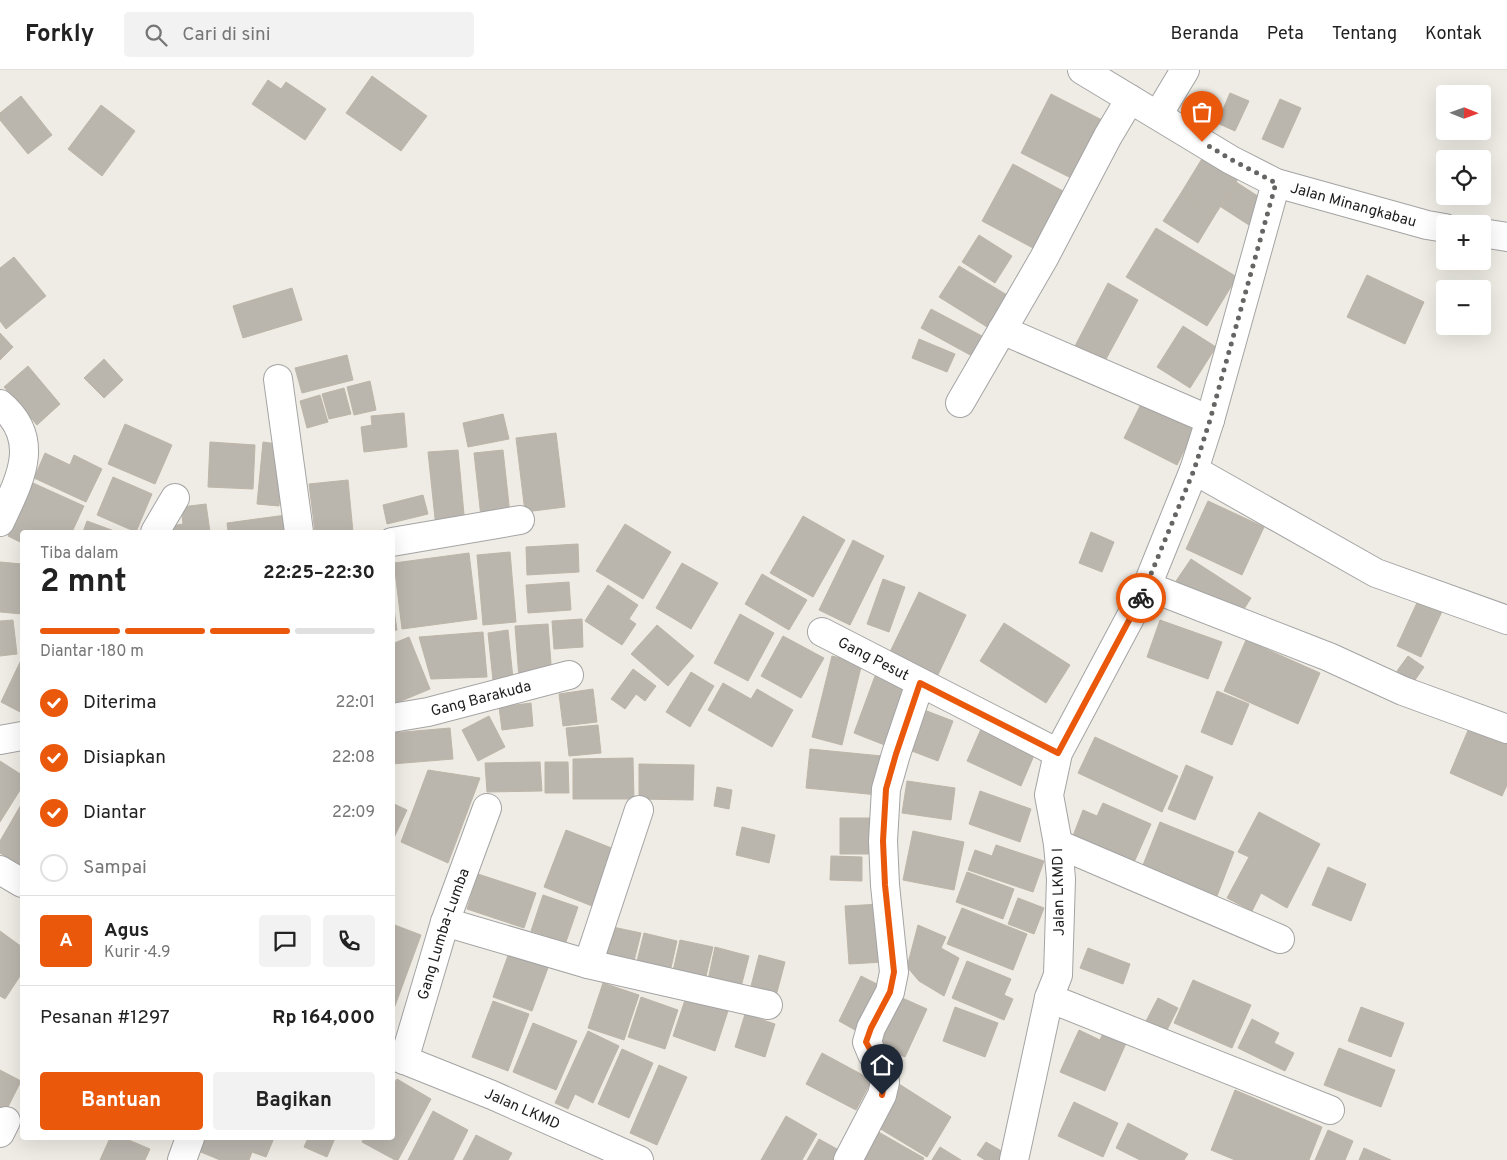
<!DOCTYPE html>
<html lang="id">
<head>
<meta charset="utf-8">
<style>
	:root { --surface:#fff; --page:#f2f2f2; --text:#222; --muted:#767676; --line:#e0e0e0; --accent:#ea580c }
	body { margin:0; font-family:Overpass,sans-serif; background:var(--page); color:var(--text); height:100vh; display:flex; flex-direction:column; font-size:19px; white-space:nowrap }
	* { box-sizing:border-box; margin:0 }
	p { font-size:16px; color:var(--muted) }
	.icon { flex:none; width:28px; height:28px; fill:none; stroke:currentColor; stroke-width:2; stroke-linecap:round; stroke-linejoin:round }
	.map { position:relative; flex:1; overflow:hidden }
	.side { position:absolute; left:20px; top:460px; width:375px; height:610px; display:flex; flex-direction:column; background:var(--surface); border-radius:5px; box-shadow:0 5px 20px #0002 }
	.side>* { flex:none }
	.needle { width:32px; rotate:91deg }
	.tools { position:absolute; left:1436px; top:15px; display:grid; gap:10px }
	.tools a { display:grid; place-items:center; width:55px; height:55px; border-radius:5px; background:var(--surface); box-shadow:0 5px 20px #0002; font-size:25px }
	.pin { position:absolute; display:grid; place-items:center; width:42px; height:42px; color:#fff; margin:-51px -21px; border-radius:50% 50% 50% 0; rotate:-45deg; box-shadow:0 0 5px #0007 }
	.pin .icon { rotate:45deg }
	.courier { position:absolute; display:grid; place-items:center; width:50px; height:50px; margin:-25px; border:4px solid #ea580c; border-radius:50%; background:#fff; color:#222; box-shadow:0 1px 6px #0007 }
	.overview em { font-style:normal; font-weight:700 }
	.overview div { display:flex; flex-direction:column-reverse }
	.overview { display:flex; align-items:center; justify-content:space-between; height:85px; padding:0 20px }
	h1 { font-size:32px; font-weight:700; line-height:38px }
	.bar { display:grid; grid-template-columns:repeat(4,1fr); gap:8px 5px; align-content:center; height:60px; padding:0 20px }
	.bar i { height:6px; border-radius:4px; background:var(--line) }
	.bar .current { background:var(--accent) }
	.bar p { grid-column:span 4 }
	.line { display:flex; align-items:center; gap:12px; padding:0 20px; border-top:1px solid var(--line) }
	.line div { flex:1 }
	.round { display:grid; place-items:center; flex:none; width:52px; height:52px; border-radius:5px; background:var(--page) }
	ol { padding:0 20px; list-style:none }
	li { display:flex; align-items:center; gap:15px; height:55px }
	li p { margin-inline-start:auto }
	li .icon { padding:5px; border-radius:50%; background:var(--accent); color:#fff; stroke-width:4 }
	li:last-child { color:var(--muted) }
	li i { width:28px; height:28px; border:2px solid var(--line); border-radius:50% }
	.button { display:flex; gap:10px; margin-top:auto; padding:10px 20px }
	.button a { flex:1; height:58px; border-radius:5px; background:var(--accent); color:#fff; font-size:20px; font-weight:700; line-height:58px; text-align:center }
	.button a+a { background:var(--page); color:var(--text) }
	header { display:flex; align-items:center; gap:30px; box-sizing:border-box; height:70px; padding:0 25px; background:var(--surface); border-bottom:1px solid var(--line) }
	header strong { font-size:24px }
	nav { display:flex; gap:28px; margin-inline-start:auto; font-size:18px }
	.search { width:350px; height:45px; background:var(--page); display:flex; align-items:center; gap:12px; box-sizing:border-box; padding:0 18px; border-radius:5px; color:var(--muted); font-size:19px }
	.map>svg:first-child { display:block }
	.building { fill:#bab5ad; stroke:#beb5a8 }
	.lines { fill:none; stroke-linecap:round; stroke-linejoin:round }
	.minor-casing { stroke:#a4a4a4; stroke-width:30 }
	.tertiary-casing { stroke:#a4a4a4; stroke-width:30 }
	.minor { stroke:#fff; stroke-width:28 }
	.tertiary { stroke:#fff; stroke-width:28 }
	.done { stroke:#666563; stroke-width:5; stroke-dasharray:0 9 }
	.route { stroke:#ea580c; stroke-width:6 }
	.labels { text-anchor:middle; stroke-width:5; stroke-linejoin:round; paint-order:stroke }
	.street-label { font-size:15px; fill:#1d1d1d; stroke:#fff }
</style>
</head>
<body>
<header>
<strong>Forkly</strong>
<div class="search"><svg class="icon" aria-label="search" viewBox="0 0 24 24"><circle cx="10" cy="10" r="6"/><path d="M15 15l6 6"/></svg>Cari di sini</div>
<nav><a>Beranda</a><a>Peta</a><a>Tentang</a><a>Kontak</a></nav>
</header>
<div class="map">
<svg width="1507" height="1090" viewBox="0 0 1507 1090">
	<rect width="100%" height="100%" fill="#eeece4"/>
	<path class="building" d="M372 6 427 46 401 81 346 43Z
		M268 10 281 19 286 12 326 39 305 70 252 34Z
		M1230 23 1249 31 1235 61 1217 53Z
		M1051 24 1104 51 1075 110 1021 83Z
		M21 26 52 65 28 84 0 50V43Z
		M1280 29 1301 38 1283 78 1262 69Z
		M101 35 135 61 102 106 68 79Z
		M1203 87 1238 109 1215 145 1181 123Z
		M1013 94 1063 121 1033 178 982 151Z
		M1236 112 1267 132 1252 157 1221 137Z
		M1181 123 1215 145 1198 173 1163 151Z
		M1156 158 1237 207 1207 256 1126 207Z
		M979 165 1012 186 995 213 962 192Z
		M14 187 46 226 6 259 0 251V198Z
		M959 196 1012 228 992 260 939 227Z
		M1367 205 1424 232 1405 274 1347 247Z
		M1108 213 1138 230 1105 291 1075 276Z
		M292 218 302 250 243 268 233 236Z
		M931 239 982 266 972 286 921 258Z
		M1183 256 1216 277 1190 318 1157 297Z
		M0 263 13 277 0 290Z
		M919 269 955 284 947 302 912 288Z
		M347 285 353 310 302 323 295 298Z
		M104 289 123 310 104 328 84 308Z
		M28 296 60 334 37 355 4 317Z
		M370 311 376 340 354 345 347 317Z
		M344 318 351 344 329 349 322 324Z
		M320 325 328 352 307 358 300 331Z
		M1142 332 1195 359 1177 395 1124 368Z
		M404 343 407 377 364 382 361 357 372 355 371 346Z
		M503 344 509 369 468 377 463 353Z
		M125 354 172 375 155 414 108 394Z
		M556 363 565 437 525 442 516 368Z
		M210 372 255 375 253 419 208 417Z
		M263 372 285 375 279 436 257 434Z
		M458 380 465 455 436 458 428 382Z
		M503 380 510 444 481 447 474 383Z
		M45 383 70 395 74 385 102 399 86 432 34 408Z
		M113 407 152 424 136 462 97 445Z
		M348 410 353 462H315L309 414Z
		M33 413 84 436 72 462H22V473L8 466Z
		M423 425 428 444 387 454 383 435Z
		M1208 431 1264 457 1242 505 1186 479Z
		M206 434 210 462H172L171 456 183 454 181 437Z
		M286 445 288 462H228L227 453Z
		M803 446 845 470 813 527 770 503Z
		M87 451 117 462H83Z
		M625 454 671 482 643 529 596 501Z
		M1091 462 1114 472 1102 502 1079 493Z
		M853 470 884 486 850 555 819 540Z
		M578 474 579 502 527 505 526 477Z
		M510 482 516 552 483 555 477 485Z
		M469 483 477 549 402 559 394 493Z
		M1191 489 1251 528 1237 550 1176 511Z
		M0 492 22 494V544L0 542Z
		M682 493 718 513 691 559 656 538Z
		M762 504 807 530 789 560 745 534Z
		M883 509 905 517 889 562 867 554Z
		M569 512 571 540 528 543 526 515Z
		M608 515 638 535 629 549 636 554 622 575 585 551Z
		M919 522 966 545 936 609 888 586Z
		M1421 524 1445 535 1421 587 1397 576Z
		M392 525 397 560 392 561Z
		M740 544 774 563 748 611 714 593Z
		M582 549 583 577 554 579 552 551Z
		M13 550 17 584 0 586V551Z
		M1160 550 1222 572 1208 609 1147 587Z
		M1004 553 1070 595 1046 633 980 591Z
		M548 554 552 607 519 609 515 556Z
		M657 555 694 586 668 616 631 584Z
		M508 560 514 618 494 620 488 563Z
		M483 562 487 607 431 609 419 567Z
		M783 566 824 588 801 628 761 606Z
		M409 567 430 619 394 634 392 630V574Z
		M1246 570 1320 603 1298 654 1224 621Z
		M832 586 862 593 842 675 812 667Z
		M1408 586 1424 597 1413 613 1397 601Z
		M22 588V643L1 632Z
		M633 599 656 616 645 631 636 624 625 639 611 629Z
		M691 602 714 616 690 657 666 642Z
		M875 606 909 619 887 676 854 663Z
		M723 613 751 629 757 619 793 640 772 677 708 640Z
		M593 619 597 652 563 656 559 624Z
		M1217 621 1249 634 1232 675 1201 662Z
		M531 633 533 656 502 660 499 637Z
		M919 638 953 651 938 691 904 678Z
		M489 646 505 677 478 691 462 660Z
		M598 655 601 683 569 686 566 658Z
		M450 658 453 689 392 694V663Z
		M1469 658 1507 674V715L1502 726 1450 703Z
		M981 659 1035 683 1021 716 967 691Z
		M1095 667 1178 706 1162 742 1078 703Z
		M810 679 882 686 878 725 806 718Z
		M633 688 634 729H573V689Z
		M0 691 22 705V717L0 752Z
		M540 692 542 721 487 722 485 693Z
		M545 692H568L569 723H545Z
		M639 694 694 695 693 730 639 729Z
		M1186 695 1213 707 1195 750 1168 739Z
		M428 700 480 708 448 793 401 772Z
		M907 711 955 718 951 750 902 743Z
		M717 717 732 720 729 739 714 736Z
		M980 721 1031 739 1020 772 969 754Z
		M22 733V797L0 783V771Z
		M392 733 407 740 392 772Z
		M1103 733 1151 754 1132 797 1071 771 1083 740 1097 746Z
		M1259 742 1320 774 1287 838 1261 823 1252 841 1227 828 1249 787 1238 782Z
		M840 748H878V784H840Z
		M1160 752 1234 782 1217 826 1143 795Z
		M742 757 775 765 769 793 736 785Z
		M566 760 614 779 592 836 544 817Z
		M913 761 964 772 954 820 903 810Z
		M996 775 1044 791 1033 822 968 800 975 780 992 786Z
		M831 786 862 787V811L830 810Z
		M1328 797 1366 814 1351 851 1312 835Z
		M967 802 1014 819 1003 849 956 832Z
		M478 804 536 823 524 858 467 839Z
		M543 825 578 837 566 872 531 861Z
		M1018 828 1044 838 1034 864 1008 854Z
		M881 834 884 892 849 894 845 836Z
		M962 838 1027 864 1013 900 947 874Z
		M392 854 421 865 392 944Z
		M918 855 946 867 941 878 959 888 944 926 919 911 907 897Z
		M608 856 641 863 633 895 600 887Z
		M0 861 22 877V903L5 929 0 926Z
		M644 863 677 871 670 902 636 895Z
		M680 870 713 877 705 910 673 901Z
		M715 877 749 886 741 917 708 910Z
		M1088 878 1130 894 1123 914 1080 898Z
		M510 880 549 895 532 941 493 927Z
		M759 885 785 892 776 926 750 920Z
		M967 891 1011 909 1004 925 1013 929 1004 950 952 928Z
		M861 906 885 918 862 964 839 951Z
		M1193 910 1251 935 1232 978 1174 953Z
		M603 913 639 925 624 970 588 958Z
		M891 923 927 939 905 987 869 971Z
		M641 927 678 940 665 979 628 967Z
		M686 927 728 941 715 981 673 966Z
		M1158 928 1178 938 1166 962 1146 951Z
		M493 931 529 944 508 1001 472 987Z
		M955 937 998 953 985 987 943 971Z
		M1361 937 1404 953 1391 987 1348 971Z
		M745 944 775 954 765 987 735 977Z
		M1252 949 1279 963 1274 973 1294 983 1285 1001 1238 978Z
		M533 953 577 971 556 1020 513 1002Z
		M1079 960 1100 970 1104 961 1127 971 1105 1021 1060 1002Z
		M588 961 619 976 593 1033 575 1024 568 1039 555 1033Z
		M1339 978 1395 1000 1381 1037 1324 1015Z
		M622 979 653 993 629 1048 598 1034Z
		M822 983 872 1010 856 1040 806 1014Z
		M659 995 687 1007 657 1075 630 1063Z
		M0 1000 21 1011 3 1047 0 1045Z
		M397 1009 431 1029 398 1090H395L362 1072 364 1068H392V1016Z
		M899 1014 951 1047 927 1087 874 1055Z
		M1235 1020 1322 1057 1309 1090H1235L1211 1080Z
		M1074 1032 1118 1053 1103 1087 1058 1066Z
		M433 1041 468 1060 453 1090H408Z
		M786 1046 817 1064 802 1090H761Z
		M1128 1053 1188 1084 1184 1090H1140L1116 1078Z
		M875 1060 924 1088 923 1090H858Z
		M1328 1060 1353 1071 1345 1090H1315Z
		M476 1065 512 1083 508 1090H463Z
		M110 1068H124L150 1079 145 1090H100Z
		M201 1068H274L266 1087 252 1082 249 1090H220L196 1080Z
		M308 1068H335L327 1087 304 1077Z
		M819 1069 846 1084 842 1090H807Z
		M986 1072 1005 1083 1001 1090H985L977 1085Z
		M940 1077 961 1090H932Z
		M1364 1078 1391 1090H1359Z"/>
	<g class="lines">
		<defs>
			<g id="minor">
				<path id="s1" d="M1082 0 1231 90 1276 113 1427 155 1445 158"/>
				<path d="M1158 45 1185 0"/>
				<path d="M1482 163 1507 167"/>
				<path d="M1002 260 1210 350"/>
				<path d="M278 309 299 462"/>
				<path d="M960 333 1044 188 1108 66 1130 29"/>
				<path d="M0 334C43 370 19 411 0 452"/>
				<path d="M1194 400 1376 503 1507 550"/>
				<path d="M155 462 175 428"/>
				<path d="M392 472 520 450"/>
				<path d="M1147 516 1329 587 1403 621 1507 659"/>
				<path id="s2" d="M822 562 1058 683"/>
				<path id="s3" d="M392 648 428 642 569 605"/>
				<path d="M0 670 22 666"/>
				<path d="M1058 774 1280 869"/>
				<path d="M445 852 588 894 639 740"/>
				<path d="M588 894 768 935"/>
				<path d="M1049 928 1330 1040"/>
				<path id="s4" d="M404 990 445 852 487 738"/>
				<path d="M0 1063 6 1051"/>
				<path d="M182 1090 190 1068"/>
				<path d="M848 1090 882 1025 885 1012 882 997 872 984 867 972 871 958 890 922 894 902 885 815 883 771 886 719 896 684 920 613"/>
				<path d="M1014 1090 1049 928 1058 905 1061 809 1058 774 1049 725 1058 683 1147 516 1194 400 1210 350 1276 113"/>
			</g>
			<g id="tertiary">
				<path d="M0 800 22 813"/>
				<path id="s5" d="M392 985 492 1025 639 1090"/>
			</g>
		</defs>
		<use href="#minor" class="minor-casing"/>
		<use href="#tertiary" class="tertiary-casing"/>
		<use href="#minor" class="minor"/>
		<use href="#tertiary" class="tertiary"/>
	</g>
	<g class="lines">
		<path class="done" d="M1141 528 1194 400 1210 350 1276 113 1232 90 1202 72"/>
		<path class="route" d="M882 1025C889 998 877 994 866 972L871 958 890 922 894 902 885 815 883 771 886 719 896 684 920 613 1058 683 1141 528"/>
	</g>
	<g class="labels">
		<g class="street-label">
			<text dy="5" stroke="none"><textPath href="#s1" startOffset="305">Jalan Minangkabau</textPath></text>
			<text dy="5" stroke="none"><textPath href="#s2" startOffset="58">Gang Pesut</textPath></text>
			<text dy="5" stroke="none"><textPath href="#s3" startOffset="91">Gang Barakuda</textPath></text>
			<text transform="translate(1058 822) rotate(-91)" y="5">Jalan LKMD I</text>
			<text dy="5" stroke="none"><textPath href="#s4" startOffset="132">Gang Lumba-Lumba</textPath></text>
			<text dy="5" stroke="none"><textPath href="#s5" startOffset="141">Jalan LKMD</textPath></text>
		</g>
	</g>
</svg>
<div class="tools">
<a><svg class="needle" viewBox="-14 -14 28 28"><path d="M0-13l5 13h-10z" fill="#e53935"/><path d="M0 13l5-13h-10z" fill="#767676"/></svg></a>
<a><svg class="icon" aria-label="locate" viewBox="0 0 24 24"><circle cx="12" cy="12" r="6"/><path d="M12 2v4M12 18v4M2 12h4M18 12h4"/></svg></a>
<a>+</a>
<a>−</a>
</div>
<div class="pin" style="left:1202px;top:72px;background:#ea580c"><svg class="icon" aria-label="bag" viewBox="0 0 24 24"><path d="M5 8h14l-1 12H6zM9 8a3 3 0 0 1 6 0"/></svg></div>
<div class="pin" style="left:882px;top:1025px;background:#1f2937"><svg class="icon" aria-label="home" viewBox="0 0 24 24"><path d="M3 11l9-7 9 7M6 9v11h12V9"/></svg></div>
<div class="courier" style="left:1141px;top:528px"><svg class="icon" aria-label="bike" viewBox="0 0 24 24"><circle cx="6" cy="16" r="4"/><circle cx="18" cy="16" r="4"/><path d="M6 16l4-8h5l3 8M10 8l3 8H6M13 5h3"/></svg></div>
<section class="side">
<div class="overview"><div><h1>2 mnt</h1><p>Tiba dalam</p></div><em>22:25–22:30</em></div>
<div class="bar"><i class="current"></i><i class="current"></i><i class="current"></i><i></i><p>Diantar · 180 m</p></div>
<ol>
<li><svg class="icon" aria-label="check" viewBox="0 0 24 24"><path d="M5 12l5 5 9-10"/></svg>Diterima<p>22:01</p></li>
<li><svg class="icon" aria-label="check" viewBox="0 0 24 24"><path d="M5 12l5 5 9-10"/></svg>Disiapkan<p>22:08</p></li>
<li><svg class="icon" aria-label="check" viewBox="0 0 24 24"><path d="M5 12l5 5 9-10"/></svg>Diantar<p>22:09</p></li>
<li><i></i>Sampai</li>
</ol>
<div class="line" style="height:90px"><b class="round" style="background:var(--accent);color:#fff">A</b><div><b>Agus</b><p>Kurir · 4.9</p></div><a class="round"><svg class="icon" aria-label="chat" viewBox="0 0 24 24"><path d="M4 5h16v11H9l-5 4z"/></svg></a><a class="round"><svg class="icon" aria-label="phone" viewBox="0 0 24 24"><path d="M5 4h4l2 5-3 2q2 4 5 5l2-3 5 2v4C11 20 4 13 5 4z"/></svg></a></div>
<div class="line" style="height:65px"><div>Pesanan #1297</div><b>Rp 164,000</b></div>
<div class="button"><a>Bantuan</a><a>Bagikan</a></div>
</section>
</div>
</body>
</html>
